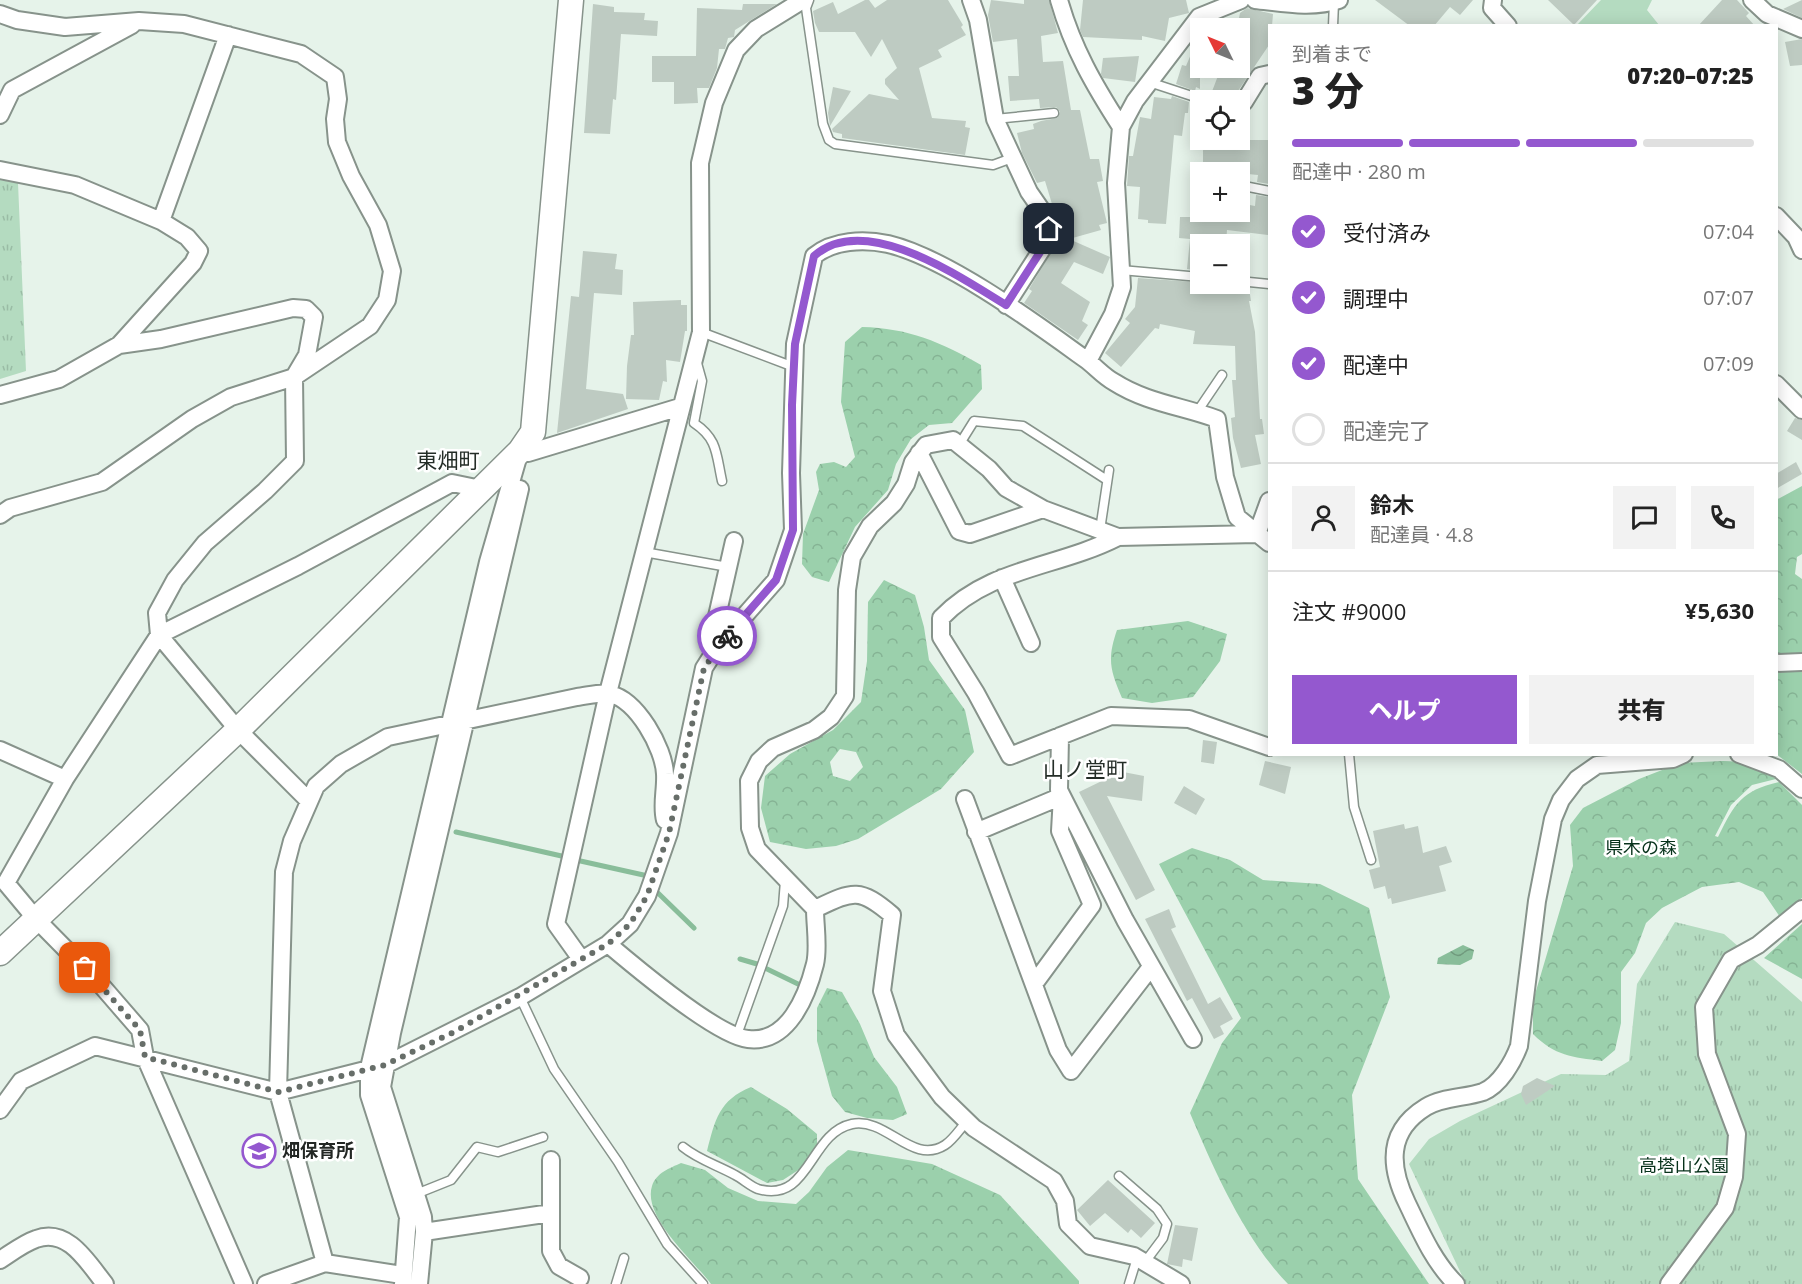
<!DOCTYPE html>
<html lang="ja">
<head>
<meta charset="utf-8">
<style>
	:root { --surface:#fff; --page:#f2f2f2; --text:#222; --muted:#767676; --line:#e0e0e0; --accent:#9458cf }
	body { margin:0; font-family:"Open Sans","Noto Sans JP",sans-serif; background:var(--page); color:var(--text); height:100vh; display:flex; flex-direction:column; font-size:22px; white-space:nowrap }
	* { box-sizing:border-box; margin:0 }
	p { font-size:20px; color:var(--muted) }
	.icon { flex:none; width:33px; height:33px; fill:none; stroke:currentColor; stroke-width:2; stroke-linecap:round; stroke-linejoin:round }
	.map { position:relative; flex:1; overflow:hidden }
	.side { position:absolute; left:1268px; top:24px; width:510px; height:732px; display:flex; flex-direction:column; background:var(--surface); border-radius:0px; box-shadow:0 3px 15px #0003 }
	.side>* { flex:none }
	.needle { width:39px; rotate:313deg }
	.tools { position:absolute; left:1190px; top:18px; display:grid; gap:12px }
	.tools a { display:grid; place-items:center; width:60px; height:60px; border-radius:0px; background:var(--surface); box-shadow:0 3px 15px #0003; font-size:30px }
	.pin { position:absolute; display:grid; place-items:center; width:51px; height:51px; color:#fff; margin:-26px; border-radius:12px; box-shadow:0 3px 9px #0006 }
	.courier { position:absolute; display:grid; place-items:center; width:60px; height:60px; margin:-30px; border:4px solid #9458cf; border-radius:50%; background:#fff; color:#222; box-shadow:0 2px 8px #0007 }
	.head em { font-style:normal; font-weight:800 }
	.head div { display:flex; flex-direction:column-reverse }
	.head { display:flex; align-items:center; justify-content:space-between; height:102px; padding:0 24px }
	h1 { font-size:39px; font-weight:800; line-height:45px }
	.bar { display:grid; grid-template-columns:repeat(4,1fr); gap:9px 6px; align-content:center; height:72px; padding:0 24px }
	.bar i { height:8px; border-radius:4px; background:var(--line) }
	.bar .on { background:var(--accent) }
	.bar p { grid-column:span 4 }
	.line { display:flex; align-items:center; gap:15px; padding:0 24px; border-top:2px solid var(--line) }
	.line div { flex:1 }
	.round { display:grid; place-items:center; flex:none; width:63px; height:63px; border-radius:0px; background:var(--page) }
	ol { padding:0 24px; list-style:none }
	li { display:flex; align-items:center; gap:18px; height:66px }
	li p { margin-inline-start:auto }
	li .icon { padding:6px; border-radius:50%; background:var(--accent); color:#fff; stroke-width:4 }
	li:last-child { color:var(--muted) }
	li i { width:33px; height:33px; border:3px solid var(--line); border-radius:50% }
	.primary-button { display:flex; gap:12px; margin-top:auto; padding:12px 24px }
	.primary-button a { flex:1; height:69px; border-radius:0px; background:var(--accent); color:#fff; font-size:24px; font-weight:800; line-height:69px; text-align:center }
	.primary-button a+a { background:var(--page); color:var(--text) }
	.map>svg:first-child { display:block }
	.forest { fill:url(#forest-crowns); fill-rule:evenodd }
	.park { fill:url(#park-tufts) }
	.garden { fill:#b4dbc0 }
	.water { fill:url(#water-waves) }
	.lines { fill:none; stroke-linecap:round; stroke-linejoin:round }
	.stream { stroke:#89bd9a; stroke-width:5 }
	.building { fill:#becbc2 }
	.lane-casing { stroke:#87938b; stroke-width:11 }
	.street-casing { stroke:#87938b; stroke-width:20 }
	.secondary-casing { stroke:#87938b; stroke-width:27 }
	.lane { stroke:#fff; stroke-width:8 }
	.street { stroke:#fff; stroke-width:16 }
	.secondary { stroke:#fff; stroke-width:24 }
	.done { stroke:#676e69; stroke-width:6; stroke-dasharray:0 10.8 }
	.route { stroke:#9458cf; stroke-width:8 }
	.labels { text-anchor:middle; stroke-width:5; stroke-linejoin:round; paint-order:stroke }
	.park-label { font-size:18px; fill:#07321b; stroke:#fff }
	.poi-label { font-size:18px; font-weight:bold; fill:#232724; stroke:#fff; text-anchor:start }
	.quarter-label { font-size:21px; fill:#242d27; stroke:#fff }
</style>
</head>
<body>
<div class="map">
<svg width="1802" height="1284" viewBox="0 0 1802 1284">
	<defs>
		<pattern id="forest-crowns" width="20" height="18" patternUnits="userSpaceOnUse" patternTransform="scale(1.5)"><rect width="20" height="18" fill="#9bd0ac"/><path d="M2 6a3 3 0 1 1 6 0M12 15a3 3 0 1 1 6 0" fill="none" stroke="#85b394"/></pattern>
		<pattern id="park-tufts" width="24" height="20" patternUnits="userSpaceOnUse" patternTransform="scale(1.5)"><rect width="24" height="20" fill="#b4dbc0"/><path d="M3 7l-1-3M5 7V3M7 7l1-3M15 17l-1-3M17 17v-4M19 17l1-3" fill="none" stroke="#9abca5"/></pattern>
		<pattern id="water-waves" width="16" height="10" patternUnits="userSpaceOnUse" patternTransform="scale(1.5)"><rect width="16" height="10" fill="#89bd9a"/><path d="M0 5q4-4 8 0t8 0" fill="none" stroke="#709a7d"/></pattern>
	</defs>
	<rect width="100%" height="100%" fill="#e6f3ea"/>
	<path class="forest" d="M862 327C908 328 941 342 981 365L982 389 952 423 929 425 911 439 896 464 888 490 855 527 829 582 812 577 802 564 803 534 819 490 816 472 820 464 834 462 846 467 855 457 841 402 845 342Z
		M1802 486V554L1797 557 1795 574 1802 579V656L1776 657V500Z
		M884 580 915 595 924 627 929 660 965 710 974 752 941 789 858 839 836 846 806 849 770 842 761 808 765 776 790 754 833 730 861 702 867 661 868 602ZM840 749 856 752 863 767 850 781 833 776 830 762Z
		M1188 621 1227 634 1220 661 1193 697 1152 703 1122 698C1110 670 1107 659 1117 630Z
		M1802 670V774L1776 754V672Z
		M1723 761C1744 761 1760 765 1776 779L1752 785 1731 805 1715 836 1718 837C1735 803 1741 791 1779 782L1802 805V898L1780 917 1763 892 1739 882 1702 887 1662 908 1646 923 1635 953 1621 972V1023L1615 1050 1602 1061C1572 1057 1555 1056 1533 1034V1001L1573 866 1570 825 1583 808 1639 779 1680 763Z
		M1192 848 1230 860 1263 880 1320 884 1369 908 1390 997 1352 1095 1358 1179 1429 1284H1288C1245 1240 1214 1170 1190 1113L1222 1043 1241 1018 1159 864Z
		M1802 924V979L1764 958Z
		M827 988 842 992 860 1024 874 1057 897 1087 907 1114 893 1120 867 1118 845 1112 832 1096 817 1041V1008Z
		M751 1087 787 1109 817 1134V1145L803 1167 783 1180 767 1183 707 1151C715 1120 719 1100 751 1087Z
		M848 1150 932 1164 1000 1195 1079 1281V1284H711C695 1262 642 1217 652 1186 656 1173 670 1168 681 1163L705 1170 728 1188 758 1201 796 1204 809 1192 827 1167Z"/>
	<path class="park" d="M0 180 18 183 26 371 0 379Z
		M1675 922 1724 934 1802 1002V1284H1466L1409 1164 1429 1139 1460 1121 1561 1074 1606 1075 1629 1061 1637 984Z"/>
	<path class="garden" d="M1601 0H1652L1647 10 1659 25H1577Z"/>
	<path class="water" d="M1463 945 1474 950 1472 959 1460 965 1437 964 1438 958Z"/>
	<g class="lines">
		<path class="stream" d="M456 832 566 857
			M576 860 648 876
			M658 893 694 928
			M740 959 757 964
			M765 968 798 984"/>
	</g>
	<path class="building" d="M865 0H869L875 8 887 0H948L963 25 961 27 966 35 938 50 942 57 919 68 932 118 966 121 965 127 970 128 965 155 842 138V134L833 132 832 129 869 94 899 100 885 84V79L897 68 882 39 871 57 855 32H819L815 23 813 11 833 2 838 14Z
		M991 0 1024 4V0H1049L1058 33 1041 36 1043 62 1063 61 1071 110H1080L1090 159H1099L1103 181 1097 182 1107 223 1099 225 1101 230 1069 239 1110 257 1103 274 1074 262 1061 283 1090 302 1082 321 1088 325 1078 340 1024 303 1032 291 1029 289 1059 239V227L1045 181 1037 183 1022 153 1017 133 1034 129 1033 124 1041 121 1057 118 1060 112 1056 107 1040 108 1039 99 1010 101 1008 76H1019L1017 39 993 42 988 15Z
		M1083 0H1186L1189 13 1169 18 1165 41 1142 36V40L1083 37 1080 30Z
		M1375 0H1473L1460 15 1450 7 1434 26H1410Z
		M1548 0H1597L1574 25Z
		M1722 0H1737L1749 13 1746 16 1755 26H1698Z
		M1802 0V18L1783 9Z
		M593 4 614 7V12L645 13 644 20 658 21 657 36 621 34 616 100 613 99 610 134 584 133Z
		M743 4H777L735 30 734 37 728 38 725 49H719L717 68 709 88H697L698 103 674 104V82H652V56H696L697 8 742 10Z
		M1247 8 1273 14 1272 26H1269V45L1236 94 1225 100 1211 94 1221 68H1239V28H1237L1240 13Z
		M1200 33V89L1196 87 1195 91 1176 84 1182 65 1186 66Z
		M1802 39V65L1790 66 1785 42Z
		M1139 56 1135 82 1103 78 1101 74 1103 58Z
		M833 87 851 91 830 126 828 113Z
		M1172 96 1189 102 1188 113H1185L1182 136 1174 135 1166 224 1148 223V220L1138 219 1140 187 1127 186 1129 156H1133L1140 117 1151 119 1154 97 1171 99Z
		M1203 140H1269V184L1257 182 1258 175 1228 172V169L1203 168Z
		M1256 195 1269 197 1268 235 1227 230 1226 244H1200V271L1187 269 1190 239 1179 238 1180 217H1202L1203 212H1239V203L1255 206Z
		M583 251 617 254 615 269 623 270 622 295 594 293 586 389 623 394 628 409 557 433 571 296 579 297Z
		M1138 278 1223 284 1249 288 1251 301H1249L1255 332 1260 419H1262L1264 434 1255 435 1261 464 1241 468 1233 438 1231 418 1235 417 1232 380H1236L1235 346 1193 344 1195 331 1160 324 1159 329 1155 328 1121 367 1105 353 1130 323 1125 319 1135 307Z
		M681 300V305H687V331H685L680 362 666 360 667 382 663 381 659 400 626 399 627 366 631 335H634L633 302Z
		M1795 418 1802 420V440L1787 431Z
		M1796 462 1802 474 1776 489V474Z
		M1203 740 1217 742 1214 764 1201 762Z
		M1265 761 1291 767 1285 794 1259 785Z
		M1118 771 1144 776 1142 801 1107 796 1155 890 1136 900 1079 792 1108 778H1117Z
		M1184 786 1205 799 1196 815 1174 803Z
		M1404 824 1405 829 1418 826 1423 853 1446 846 1452 862 1439 866 1446 891 1392 904 1391 898 1388 899 1385 886 1374 889 1369 870 1380 867 1373 831Z
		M1169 909 1176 927 1171 929 1208 1004 1220 997 1233 1019 1220 1026 1224 1034 1214 1039 1192 998 1187 1001 1145 919Z
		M1537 1078 1555 1086 1526 1105 1521 1094 1523 1086Z
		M1108 1180 1155 1223 1141 1238 1131 1229 1128 1233 1105 1213 1090 1226 1077 1210Z
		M1175 1225 1198 1228 1192 1261 1183 1259 1182 1267 1167 1264Z"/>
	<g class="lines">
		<defs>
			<path id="lane" d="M809 0 806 8 823 124 829 140 835 144 993 165 1012 158
				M1333 26 1334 2
				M1149 82 1204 100
				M995 119 1054 113
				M1239 185 1269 191
				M1121 270 1200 277
				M1239 281 1269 284
				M701 332 794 367
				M697 363 702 381 694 423C718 439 716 454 722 481
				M1197 412 1222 375
				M959 445 974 421 1023 426 1107 480
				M1100 530 1109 470
				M644 552 728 567
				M1349 754 1354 807 1371 860
				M520 997 554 1069 618 1162 667 1244 703 1284
				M737 1035 783 906 785 881
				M683 1147C699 1160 717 1165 735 1175 743 1179 750 1186 758 1189 810 1204 809 1133 852 1124 887 1117 912 1166 945 1145 953 1140 960 1129 967 1121
				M1119 1176 1157 1209 1167 1224 1163 1238 1145 1262
				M416 1194 451 1180 477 1147 498 1152 543 1137
				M616 1284 624 1258
				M1129 1284 1137 1258"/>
			<path id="street" d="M971 0 978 20 995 119 1029 192 1045 215 1049 229 1044 246 1006 305
				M1059 0C1073 49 1094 85 1121 127
				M1255 0C1283 3 1312 9 1339 0
				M1493 0 1492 8 1508 26
				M1752 0 1767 14 1802 29
				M0 14 17 20 65 27 139 21 184 24 301 54 335 77 338 99 335 119 337 142 351 176 378 225 392 271 387 300 370 326 294 377 231 397 192 419 102 482 10 508 0 515
				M1239 105 1244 102 1260 76 1269 74
				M0 115 12 90 132 25
				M0 170 75 185 161 221 187 237 199 251 193 263 119 345 59 379 0 395
				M1776 216 1796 237 1802 250
				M161 221 228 35
				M119 345 161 339 293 308 306 309 314 317 307 355 294 377 295 461 265 491 205 543 175 580 157 613 159 635 238 730 309 801
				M1088 361 1113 314 1122 287 1116 183 1121 127 1135 101 1199 17 1241 0
				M1776 384 1802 410
				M919 453 959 531 970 534 1043 509
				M1257 534 1269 501
				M1118 537C1057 568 990 567 941 618V637L976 693 1010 756 1111 716 1189 719 1269 747
				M1002 578 1031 643
				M719 644 713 634 734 541
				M1776 663 1802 662
				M1060 736 1059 790 1062 796 1125 920 1193 1039
				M0 750 65 779
				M1739 754 1779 769 1802 789
				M965 799 1058 1050 1071 1071 1151 967
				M976 832 1062 796 1060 831 1092 905 1037 980
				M6 883 65 779 159 635 298 566 452 483 481 489
				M6 883 36 919 101 985 140 1030 145 1057 244 1284
				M815 909C853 891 859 887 892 915L882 991 896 1035 942 1097 974 1128 1054 1181 1065 1201 1068 1224 1090 1246 1134 1256 1181 1284
				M608 944C634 966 717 1036 748 1039 788 1044 807 996 815 964 819 948 815 926 815 909L757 849 750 828 749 781 759 761 773 748 814 730 831 717 845 696 847 590 852 557 870 526 894 503 906 484 913 462 926 445 953 440 989 469 1006 488 1043 509 1118 537 1257 534
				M581 959 556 924 608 693 701 332 700 163 714 103 736 50 756 29 803 0
				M0 1110 21 1081 95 1046 278 1092 385 1065 520 997 608 944 630 924 647 896 669 833 704 668 718 646 776 580 793 530 791 473 795 344 814 256C833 240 864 239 888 244 947 258 1035 323 1085 359 1095 366 1103 376 1114 382 1147 403 1182 406 1217 419L1225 477 1237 517 1269 543
				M551 1160V1251L559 1266 580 1278
				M424 1232 551 1213
				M0 1260C11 1253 24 1243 36 1239 68 1227 88 1263 105 1284
				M325 1263 278 1092 284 872 292 841 316 786 341 764 388 737 577 697C587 696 600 692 610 694 637 700 664 748 665 774 666 789 661 806 665 820
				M266 1284 325 1263 402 1275
				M403 1284 408 1217 369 1095V1068L488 562 520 451 528 453 680 407
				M419 1284 424 1232 423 1217 382 1087 392 1033 520 489
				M1456 1284C1433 1261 1421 1232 1407 1203 1389 1166 1387 1131 1426 1107 1442 1097 1465 1098 1483 1092 1500 1085 1513 1062 1519 1046L1537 901 1553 819 1561 800 1577 779 1597 765 1673 759 1684 754
				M1669 1284 1725 1208 1734 1177 1737 1134 1707 1054 1704 1007 1731 960 1758 945 1802 909"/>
			<path id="secondary" d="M0 953 238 730 520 451 533 432 571 0"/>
		</defs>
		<use href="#lane" class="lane-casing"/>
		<use href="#street" class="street-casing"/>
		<use href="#secondary" class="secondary-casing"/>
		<use href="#lane" class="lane"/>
		<use href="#street" class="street"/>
		<use href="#secondary" class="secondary"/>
	</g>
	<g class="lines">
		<path class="done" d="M85 968 140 1030 145 1057 279 1092 385 1065 454 1032 608 944 630 924 647 896 669 833 704 668 727 636"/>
		<path class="route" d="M727 636 776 580 793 530 792 405 795 344 814 256C865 211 960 277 1006 305L1044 246 1049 229"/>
	</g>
	<defs>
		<symbol id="school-ring" viewBox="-11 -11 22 22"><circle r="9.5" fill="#fff" stroke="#9458cf" stroke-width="1.5"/><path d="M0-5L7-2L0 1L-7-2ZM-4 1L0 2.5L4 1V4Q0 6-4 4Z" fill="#9458cf"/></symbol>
	</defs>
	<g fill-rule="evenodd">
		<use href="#school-ring" x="240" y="1132" width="38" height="38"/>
	</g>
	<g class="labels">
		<g class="park-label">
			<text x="1641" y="854">県木の森</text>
			<text x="1684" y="1172">高塔山公園</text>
		</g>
		<g class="poi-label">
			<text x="282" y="1157">畑保育所</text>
		</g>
		<g class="quarter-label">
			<text x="448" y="468">東畑町</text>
			<text x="1085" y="777">山ノ堂町</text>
		</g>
	</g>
</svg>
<div class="tools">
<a><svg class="needle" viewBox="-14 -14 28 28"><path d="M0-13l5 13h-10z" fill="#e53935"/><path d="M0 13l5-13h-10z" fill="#767676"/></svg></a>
<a><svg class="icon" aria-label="locate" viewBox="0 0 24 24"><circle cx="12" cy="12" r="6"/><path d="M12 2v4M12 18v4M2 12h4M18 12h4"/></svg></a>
<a>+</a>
<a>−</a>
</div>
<div class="pin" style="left:85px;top:968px;background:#ea580c"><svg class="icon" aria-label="bag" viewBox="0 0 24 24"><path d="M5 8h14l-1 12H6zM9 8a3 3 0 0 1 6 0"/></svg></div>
<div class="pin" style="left:1049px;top:229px;background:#1f2937"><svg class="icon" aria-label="home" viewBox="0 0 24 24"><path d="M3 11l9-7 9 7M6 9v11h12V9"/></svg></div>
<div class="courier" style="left:727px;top:636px"><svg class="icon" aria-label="bike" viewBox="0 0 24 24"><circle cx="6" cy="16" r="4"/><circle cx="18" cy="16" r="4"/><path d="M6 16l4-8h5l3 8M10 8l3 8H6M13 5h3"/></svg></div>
<section class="side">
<div class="head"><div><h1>3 分</h1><p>到着まで</p></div><em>07:20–07:25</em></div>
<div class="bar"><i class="on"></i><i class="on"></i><i class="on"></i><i></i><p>配達中 · 280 m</p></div>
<ol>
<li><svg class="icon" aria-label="check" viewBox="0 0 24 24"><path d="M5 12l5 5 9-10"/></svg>受付済み<p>07:04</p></li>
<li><svg class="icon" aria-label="check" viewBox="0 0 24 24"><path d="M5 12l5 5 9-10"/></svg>調理中<p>07:07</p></li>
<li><svg class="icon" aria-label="check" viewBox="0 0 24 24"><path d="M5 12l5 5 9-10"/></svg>配達中<p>07:09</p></li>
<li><i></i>配達完了</li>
</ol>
<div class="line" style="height:108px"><a class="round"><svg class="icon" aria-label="person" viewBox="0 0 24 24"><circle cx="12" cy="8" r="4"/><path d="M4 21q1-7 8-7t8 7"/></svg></a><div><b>鈴木</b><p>配達員 · 4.8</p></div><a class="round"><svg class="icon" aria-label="chat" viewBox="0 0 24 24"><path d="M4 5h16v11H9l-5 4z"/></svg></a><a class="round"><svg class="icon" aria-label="phone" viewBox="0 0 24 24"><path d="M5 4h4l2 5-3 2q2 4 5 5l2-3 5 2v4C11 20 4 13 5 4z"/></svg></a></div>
<div class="line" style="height:78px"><div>注文 #9000</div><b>¥5,630</b></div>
<div class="primary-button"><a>ヘルプ</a><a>共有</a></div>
</section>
</div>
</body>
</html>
